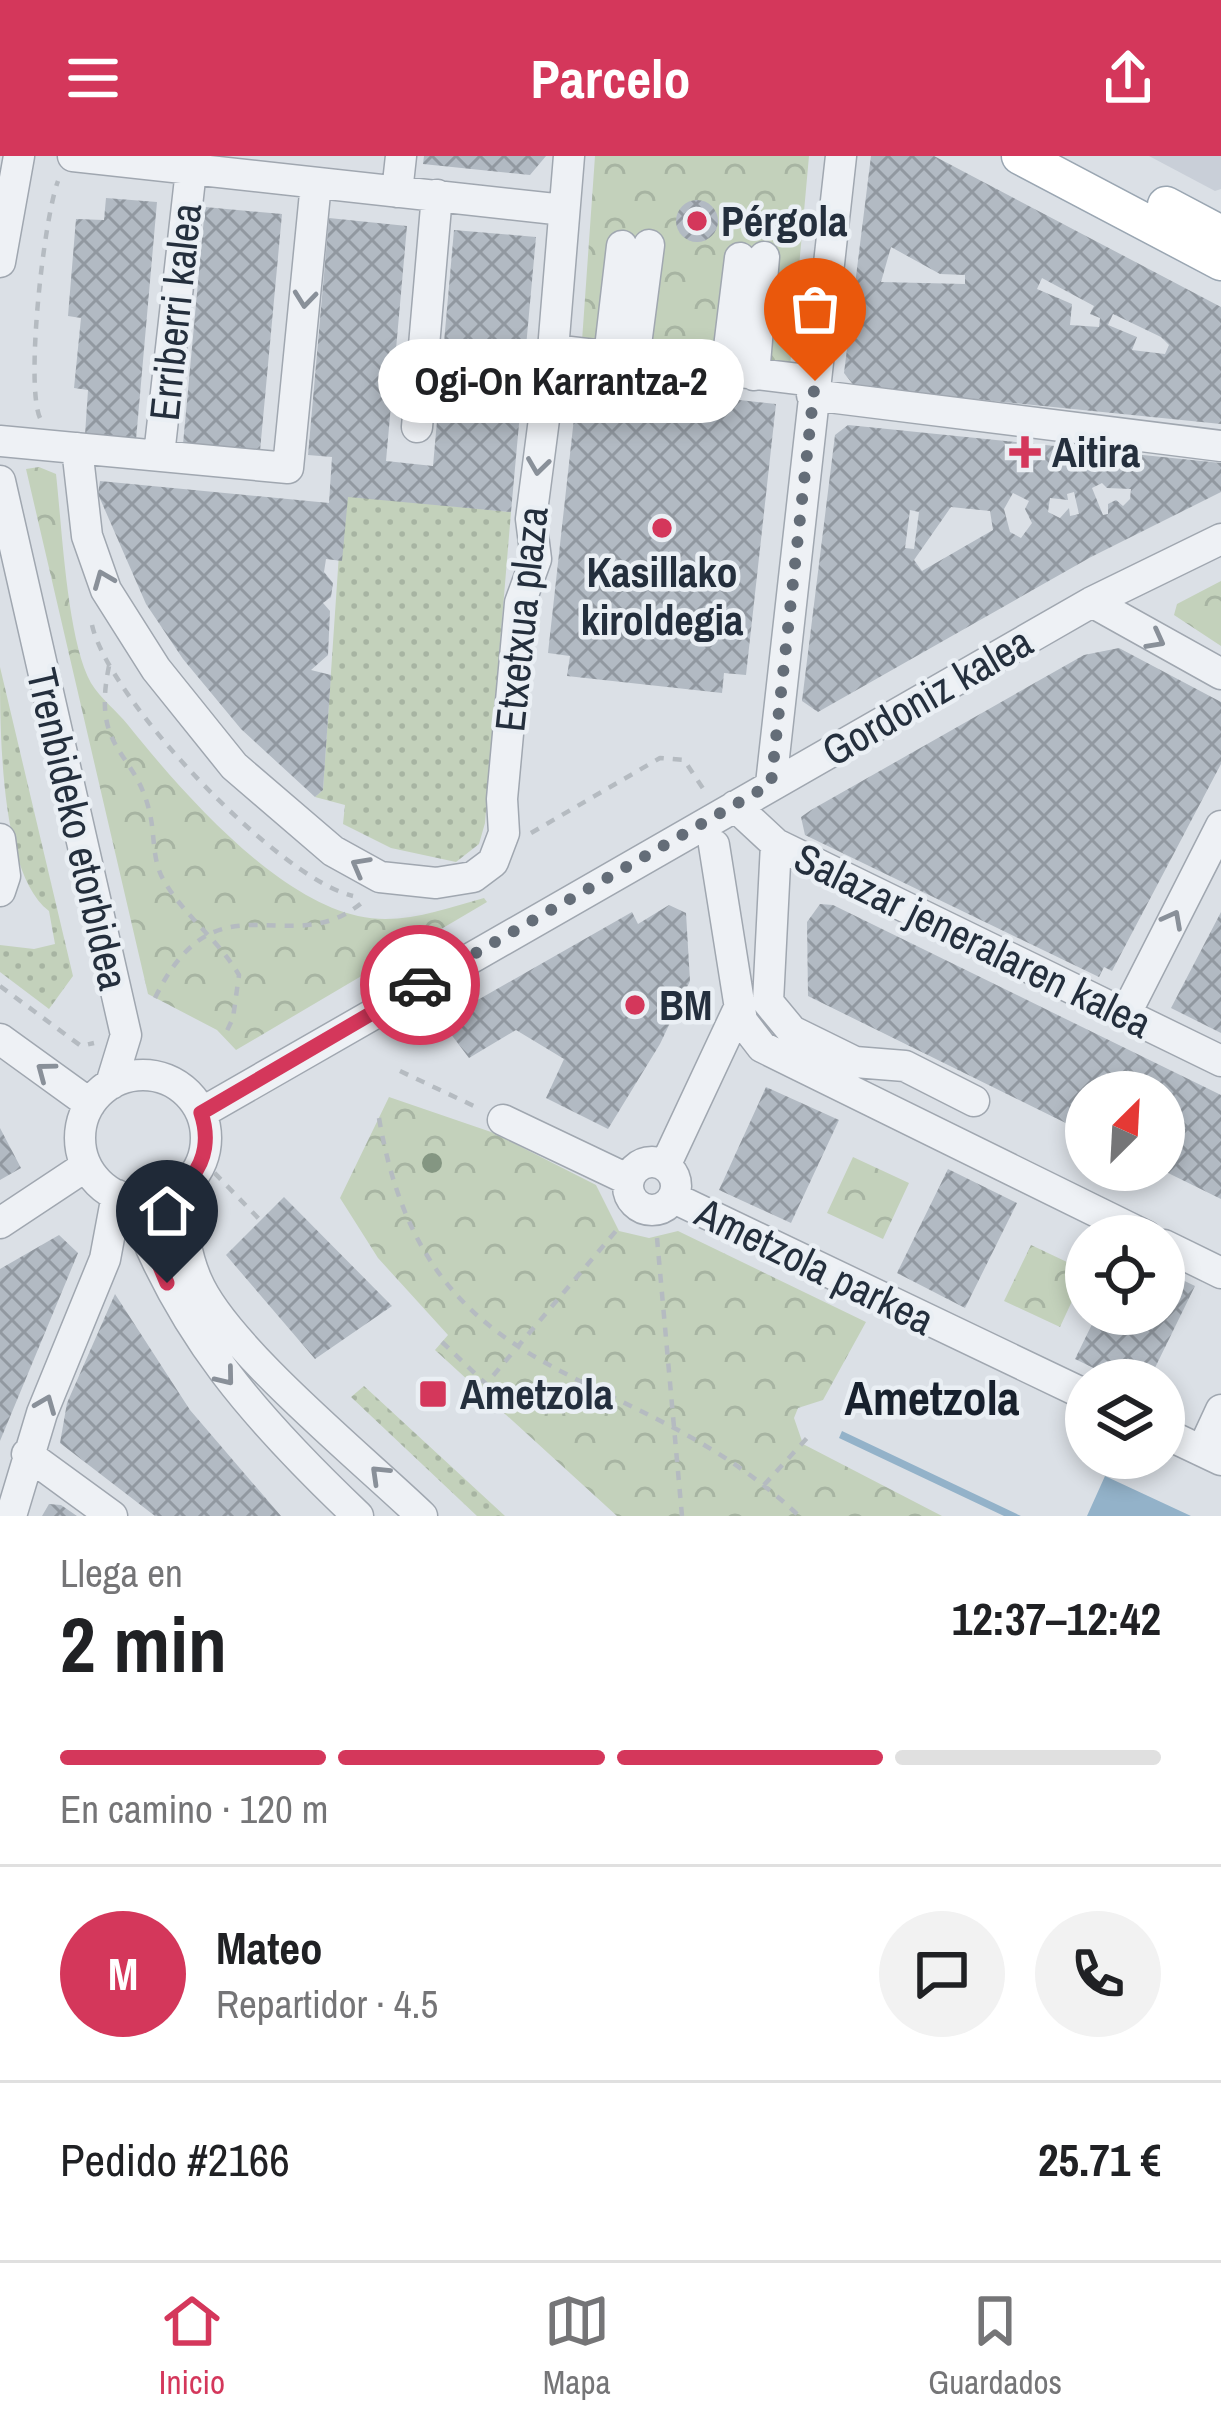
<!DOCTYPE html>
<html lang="es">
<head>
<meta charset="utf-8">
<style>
	:root { --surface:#fff; --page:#f2f2f2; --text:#202124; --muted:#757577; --line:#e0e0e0; --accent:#d4375b }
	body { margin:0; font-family:"Archivo Narrow",sans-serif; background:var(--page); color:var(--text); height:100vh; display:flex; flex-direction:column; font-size:45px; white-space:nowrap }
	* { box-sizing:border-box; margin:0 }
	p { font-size:39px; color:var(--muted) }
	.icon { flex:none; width:66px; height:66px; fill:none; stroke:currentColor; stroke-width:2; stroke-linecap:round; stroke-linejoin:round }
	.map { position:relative; height:1360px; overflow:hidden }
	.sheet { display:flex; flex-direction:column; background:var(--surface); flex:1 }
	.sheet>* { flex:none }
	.needle { width:78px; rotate:24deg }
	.controls { position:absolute; left:1065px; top:915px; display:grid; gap:24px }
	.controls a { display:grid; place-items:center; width:120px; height:120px; border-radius:50%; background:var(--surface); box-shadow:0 6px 18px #0003; font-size:60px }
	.pin { position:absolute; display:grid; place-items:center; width:102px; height:102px; color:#fff; margin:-123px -51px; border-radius:50% 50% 50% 0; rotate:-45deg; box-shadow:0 0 12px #0007 }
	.pin .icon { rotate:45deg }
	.courier { position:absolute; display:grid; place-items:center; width:120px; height:120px; margin:-60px; border:9px solid #d4375b; border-radius:50%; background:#fff; color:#222; box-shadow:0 3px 15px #0007 }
	.bubble { position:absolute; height:84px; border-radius:42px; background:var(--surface); box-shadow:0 6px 18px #0003; font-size:39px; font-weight:700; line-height:84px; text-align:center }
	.summary em { font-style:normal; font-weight:700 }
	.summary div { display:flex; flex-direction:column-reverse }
	.summary { display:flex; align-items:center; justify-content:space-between; height:204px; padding:0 60px }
	h1 { font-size:78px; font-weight:700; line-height:90px }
	.bar { display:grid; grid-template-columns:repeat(4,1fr); gap:18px 12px; align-content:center; height:144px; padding:0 60px }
	.bar i { height:15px; border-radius:9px; background:var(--line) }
	.bar .active { background:var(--accent) }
	.bar p { grid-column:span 4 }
	.line { display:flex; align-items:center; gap:30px; padding:0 60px; border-top:3px solid var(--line) }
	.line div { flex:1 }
	.round { display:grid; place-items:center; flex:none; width:126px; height:126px; border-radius:63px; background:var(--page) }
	header { display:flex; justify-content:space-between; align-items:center; height:156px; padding:0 60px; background:var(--accent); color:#fff; font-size:54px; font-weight:700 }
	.tab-bar { display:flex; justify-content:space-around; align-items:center; height:168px; border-top:3px solid var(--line); background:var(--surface); font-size:33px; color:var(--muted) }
	.tab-bar a { display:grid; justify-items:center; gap:6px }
	.tab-bar .active { color:var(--accent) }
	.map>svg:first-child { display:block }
	.built { fill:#c9cfd8 }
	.grass { fill:url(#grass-dots) }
	.park { fill:url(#park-crowns) }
	.water { fill:#93b2c9 }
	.building { fill:url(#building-cross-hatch); fill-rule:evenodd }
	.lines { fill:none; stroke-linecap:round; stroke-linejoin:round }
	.minor-casing { stroke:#a0a7b0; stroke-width:33 }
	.major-casing { stroke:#9aa6b2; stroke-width:39 }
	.path { stroke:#b5bbc1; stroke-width:4.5; stroke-dasharray:9 9; stroke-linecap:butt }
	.minor { stroke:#eef1f5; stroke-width:30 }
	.major { stroke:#fff; stroke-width:36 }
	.tree { fill:#849682 }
	.oneway { stroke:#899099 }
	.done { stroke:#646d78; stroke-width:12; stroke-dasharray:0 21.6 }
	.route { stroke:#d4375b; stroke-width:15 }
	.poi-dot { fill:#d4375b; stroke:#eaeff4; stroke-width:4.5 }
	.labels { text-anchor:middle; stroke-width:9; stroke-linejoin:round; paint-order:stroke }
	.poi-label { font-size:42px; font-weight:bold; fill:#242f3d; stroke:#eaeff4; text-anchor:start }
	.street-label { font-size:42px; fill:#242f3d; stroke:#eaeff4 }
	.quarter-label { font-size:48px; font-weight:bold; fill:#17202d; stroke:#eaeff4 }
</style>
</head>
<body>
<header><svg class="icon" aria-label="menu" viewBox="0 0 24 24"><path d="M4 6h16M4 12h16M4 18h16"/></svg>Parcelo<svg class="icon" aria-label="share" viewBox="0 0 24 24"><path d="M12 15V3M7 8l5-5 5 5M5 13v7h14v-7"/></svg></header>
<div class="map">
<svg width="1221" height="1360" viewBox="0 0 1221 1360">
	<defs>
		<pattern id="grass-dots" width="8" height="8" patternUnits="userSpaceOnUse" patternTransform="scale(3)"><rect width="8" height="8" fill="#c3d1bb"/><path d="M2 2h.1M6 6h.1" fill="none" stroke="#a7b4a2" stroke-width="1.8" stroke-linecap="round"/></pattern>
		<pattern id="park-crowns" width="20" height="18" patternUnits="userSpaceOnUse" patternTransform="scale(3)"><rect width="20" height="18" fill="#c3d1bb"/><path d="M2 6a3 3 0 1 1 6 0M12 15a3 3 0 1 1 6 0" fill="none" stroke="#a7b4a2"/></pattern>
		<pattern id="building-cross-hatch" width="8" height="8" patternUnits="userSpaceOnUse" patternTransform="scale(3)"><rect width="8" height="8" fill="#b2bac3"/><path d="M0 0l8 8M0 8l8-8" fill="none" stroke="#9198a0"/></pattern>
	</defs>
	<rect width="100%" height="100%" fill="#dbe0e6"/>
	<path class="built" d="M1149 0H1221V33L1215 35Z"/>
	<path class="grass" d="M343 339 511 356 485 667 479 688 456 706 391 692 343 668 345 649 315 641 323 634Z
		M0 511 73 820 49 853 0 816V789L34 793 55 788 49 755C0 718 0 575 0 511Z
		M364 1230 505 1360H477L351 1241Z"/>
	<path class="park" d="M595 0H809L790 211 582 185Z
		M39 311 56 318C62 371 67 484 91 527 100 542 117 555 128 569 181 635 273 741 358 760 401 770 443 753 484 742L487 746 236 894 217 874 148 838 26 313Z
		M1221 425V490L1174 459 1177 448Z
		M389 941 494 977 596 1029 619 1075 649 1082 678 1075 866 1166 823 1244 798 1252 794 1262 803 1288 942 1360H617L435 1194 448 1179 378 1102 340 1042Z
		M853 1001 909 1027 883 1083 827 1057Z
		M1031 1089 1086 1115 1060 1171 1004 1145Z"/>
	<path class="water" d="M842 1275 1021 1360H1004L839 1282Z
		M1105 1320 1191 1360H1087Z"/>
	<path class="building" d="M424 0H546L530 19 423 8Z
		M871 0H934L1221 151V268L855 231 844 217ZM891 91 940 118 965 119V128L881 126ZM1042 122 1094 150 1090 158 1100 162 1099 171 1070 169 1072 148 1037 133ZM1113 158 1161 181 1169 189 1165 198 1132 194 1137 181 1108 169Z
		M106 42 157 46 136 284 85 279 88 234 74 232 81 162 68 160 76 63 104 64Z
		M676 65a21 21 0 1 1 42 0a21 21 0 1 1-42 0Z
		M205 51 282 58 260 295 183 288Z
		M329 62 407 70 386 305 433 310 454 74 536 81 511 356 348 341 342 405 326 403 324 416 333 427 331 441 323 447 330 455 328 499 311 514 331 519 323 634 315 641 241 573 183 503 146 448 98 338 100 325 329 347 332 301 308 299Z
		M578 226 776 248 746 519 724 517 722 537 567 520 570 500 548 497Z
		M848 269 1221 307V336L1091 401 818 556 802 545 835 279ZM1102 327 1107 332 1131 333 1130 343 1123 350 1116 344 1108 348V358L1103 359 1092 332ZM1074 336 1079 358 1070 360 1069 352 1060 362 1048 356 1050 342 1068 344 1067 338ZM1013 337 1029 345 1025 353 1032 367 1021 382 1010 376 1004 353ZM951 351 990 355 993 374 922 415 914 404ZM910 354 919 356 914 393 905 392Z
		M1119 492 1221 546V608L1112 815 1104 811 1099 821 805 679 801 661 811 654 1084 499Z
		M820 748 833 749 1221 939V1043L1164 1015V936H1086V977L808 840 807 766Z
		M669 749 686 757 690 825 660 888 608 973 546 942 564 903 516 874 469 902 441 865 632 756 638 768Z
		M1221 756V877L1171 852Z
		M766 931 839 964 791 1067 719 1034Z
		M0 972 21 1012 0 1024Z
		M948 1013 1017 1047 965 1152 897 1117Z
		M284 1041 392 1150 315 1203 226 1099Z
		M59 1079 78 1097 0 1285V1113Z
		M1164 1115 1195 1130 1149 1224H1118L1075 1203 1097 1158H1164Z
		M115 1138 190 1254 281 1360H155L60 1287 67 1247Z
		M49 1348 61 1349 77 1360H42Z"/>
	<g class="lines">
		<defs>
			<path id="minor" d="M73 0 564 54
				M397 36 401 0
				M0 106 19 0
				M553 194 815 225
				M609 201 622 90
				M634 204 649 89
				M726 216 740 102
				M754 219 764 101
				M812 239 1221 290
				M417 271 437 39
				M0 285 288 312 316 27
				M77 292 87 380 106 434 156 513 234 610 333 695 380 721 436 727 473 721 493 706 504 677 502 643 520 447 536 403 531 363 553 194 569 0
				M159 299 191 14
				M0 325 126 879 111 928
				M1092 446 1221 518
				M771 628 841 0
				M735 650 776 688 1221 905
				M0 683 5 720 0 735
				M776 688 768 846 792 875 855 906 905 910 974 945
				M714 689 742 865 762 891 1146 1080
				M1126 857 1221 670
				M0 883 90 948
				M80 982a63 63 0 1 1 126 0a63 63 0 1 1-126 0Z
				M201 957 1092 446 1221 383
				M503 964 629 1024
				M628 1030a24 24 0 1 1 48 0a24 24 0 1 1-48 0Z
				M665 1010 739 852
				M179 1034C182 1065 184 1096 197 1125 225 1191 365 1305 422 1360
				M674 1042 1086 1239
				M132 1045C180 1178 257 1264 358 1360
				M0 1067 86 1010
				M1164 1089 1221 1117
				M1164 1277 1221 1304
				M1202 1295 1221 1254
				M27 1298 112 1360
				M11 1360 42 1257 105 1103 117 1039"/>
			<path id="major" d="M1020 0 1221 106
				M1166 49 1221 78"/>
		</defs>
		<use href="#minor" class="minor-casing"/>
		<use href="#major" class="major-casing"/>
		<path class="path" d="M40 262C25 228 44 62 58 25
			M92 469C109 544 278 722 353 740
			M109 510C91 597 136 593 150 658 155 680 152 703 163 723 183 759 218 783 239 819L233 862 224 881
			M531 677 660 602 684 604 704 634
			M0 830 81 890 94 887
			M155 842C218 712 290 810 365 744
			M400 915 476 951
			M379 962C427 1243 629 1198 799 1360
			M202 1004 261 1065
			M657 1082 682 1360
			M442 1186 486 1228 621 1069
			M764 1329 808 1281"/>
		<use href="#minor" class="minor"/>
		<use href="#major" class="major"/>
	</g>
	<circle class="tree" cx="432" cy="1007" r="10"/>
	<defs><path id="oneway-chevron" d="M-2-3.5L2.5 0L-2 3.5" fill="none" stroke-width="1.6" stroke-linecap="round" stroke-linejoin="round" transform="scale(3)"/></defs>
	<g class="oneway">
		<use href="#oneway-chevron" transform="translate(305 143) rotate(96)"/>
		<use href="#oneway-chevron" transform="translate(538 310) rotate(98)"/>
		<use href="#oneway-chevron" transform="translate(103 423) rotate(-112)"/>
		<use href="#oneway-chevron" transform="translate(1156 484) rotate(28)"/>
		<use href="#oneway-chevron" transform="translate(360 710) rotate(-151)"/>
		<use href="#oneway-chevron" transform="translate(1173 763) rotate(-62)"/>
		<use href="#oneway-chevron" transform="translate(45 915) rotate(-143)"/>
		<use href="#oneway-chevron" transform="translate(226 1221) rotate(51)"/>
		<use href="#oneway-chevron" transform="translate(46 1248) rotate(-68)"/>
		<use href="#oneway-chevron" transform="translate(379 1318) rotate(-136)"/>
	</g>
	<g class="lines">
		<path class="done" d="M420 829 771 628 815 225"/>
		<path class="route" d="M167 1127 132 1045C183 1046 218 1007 201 957L420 829"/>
	</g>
	<g class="poi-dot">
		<circle cx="697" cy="65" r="12"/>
		<path d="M1019 278h12v12h12v12h-12v12h-12v-12h-12v-12h12z"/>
		<circle cx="662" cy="372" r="12"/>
		<circle cx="635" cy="849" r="12"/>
		<rect x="418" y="1223" width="30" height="30" rx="6"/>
	</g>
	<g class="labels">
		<g class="poi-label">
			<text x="721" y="80">Pérgola</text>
			<text x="1052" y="311">Aitira</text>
			<text x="662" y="431" text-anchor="middle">Kasillako<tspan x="662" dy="48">kiroldegia</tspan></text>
			<text x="659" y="864">BM</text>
			<text x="460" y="1253">Ametzola</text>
		</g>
		<g class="street-label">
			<text transform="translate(175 156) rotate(-84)" y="15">Erriberri kalea</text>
			<text transform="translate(521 463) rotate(-84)" y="15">Etxetxua plaza</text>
			<text transform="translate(927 540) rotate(-30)" y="15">Gordoniz kalea</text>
			<text transform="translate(78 673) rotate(77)" y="15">Trenbideko etorbidea</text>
			<text transform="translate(973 784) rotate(26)" y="15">Salazar jeneralaren kalea</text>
			<text transform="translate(815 1110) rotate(26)" y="15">Ametzola parkea</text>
		</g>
		<g class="quarter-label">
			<text x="932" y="1259">Ametzola</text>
		</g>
	</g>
</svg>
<div class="controls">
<a><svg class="needle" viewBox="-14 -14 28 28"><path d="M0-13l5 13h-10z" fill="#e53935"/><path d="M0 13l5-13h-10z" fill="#757577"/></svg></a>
<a><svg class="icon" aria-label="locate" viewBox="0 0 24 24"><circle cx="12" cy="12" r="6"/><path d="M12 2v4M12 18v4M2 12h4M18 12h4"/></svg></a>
<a><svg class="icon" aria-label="layers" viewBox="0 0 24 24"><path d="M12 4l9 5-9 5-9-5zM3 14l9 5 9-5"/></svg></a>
</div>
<div class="pin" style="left:815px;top:225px;background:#ea580c"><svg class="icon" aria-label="bag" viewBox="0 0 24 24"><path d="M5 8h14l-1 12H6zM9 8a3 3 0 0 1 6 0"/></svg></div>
<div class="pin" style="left:167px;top:1127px;background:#1f2937"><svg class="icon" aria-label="home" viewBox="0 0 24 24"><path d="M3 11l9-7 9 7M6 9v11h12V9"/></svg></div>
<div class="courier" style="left:420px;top:829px"><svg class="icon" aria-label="car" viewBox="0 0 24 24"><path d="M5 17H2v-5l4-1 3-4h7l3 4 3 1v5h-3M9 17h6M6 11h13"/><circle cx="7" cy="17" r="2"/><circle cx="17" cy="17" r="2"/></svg></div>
<div class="bubble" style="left:378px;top:183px;width:366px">Ogi-On Karrantza-2</div>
</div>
<section class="sheet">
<div class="summary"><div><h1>2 min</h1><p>Llega en</p></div><em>12:37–12:42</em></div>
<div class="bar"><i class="active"></i><i class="active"></i><i class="active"></i><i></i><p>En camino · 120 m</p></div>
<div class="line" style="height:216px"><b class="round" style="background:var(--accent);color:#fff">M</b><div><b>Mateo</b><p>Repartidor · 4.5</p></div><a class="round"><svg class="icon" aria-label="chat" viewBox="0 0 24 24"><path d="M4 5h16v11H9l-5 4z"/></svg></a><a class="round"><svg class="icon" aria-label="phone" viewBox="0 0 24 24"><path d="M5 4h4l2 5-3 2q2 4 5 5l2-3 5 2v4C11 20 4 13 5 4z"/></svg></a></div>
<div class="line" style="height:156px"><div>Pedido #2166</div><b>25.71 €</b></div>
</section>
<nav class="tab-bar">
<a class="active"><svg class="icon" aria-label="home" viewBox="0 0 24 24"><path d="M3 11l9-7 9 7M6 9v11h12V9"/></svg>Inicio</a>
<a><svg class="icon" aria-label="map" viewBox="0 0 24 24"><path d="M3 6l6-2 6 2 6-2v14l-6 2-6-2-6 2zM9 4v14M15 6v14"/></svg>Mapa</a>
<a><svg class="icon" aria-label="saved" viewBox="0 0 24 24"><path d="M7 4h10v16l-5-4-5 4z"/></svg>Guardados</a>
</nav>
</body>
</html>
